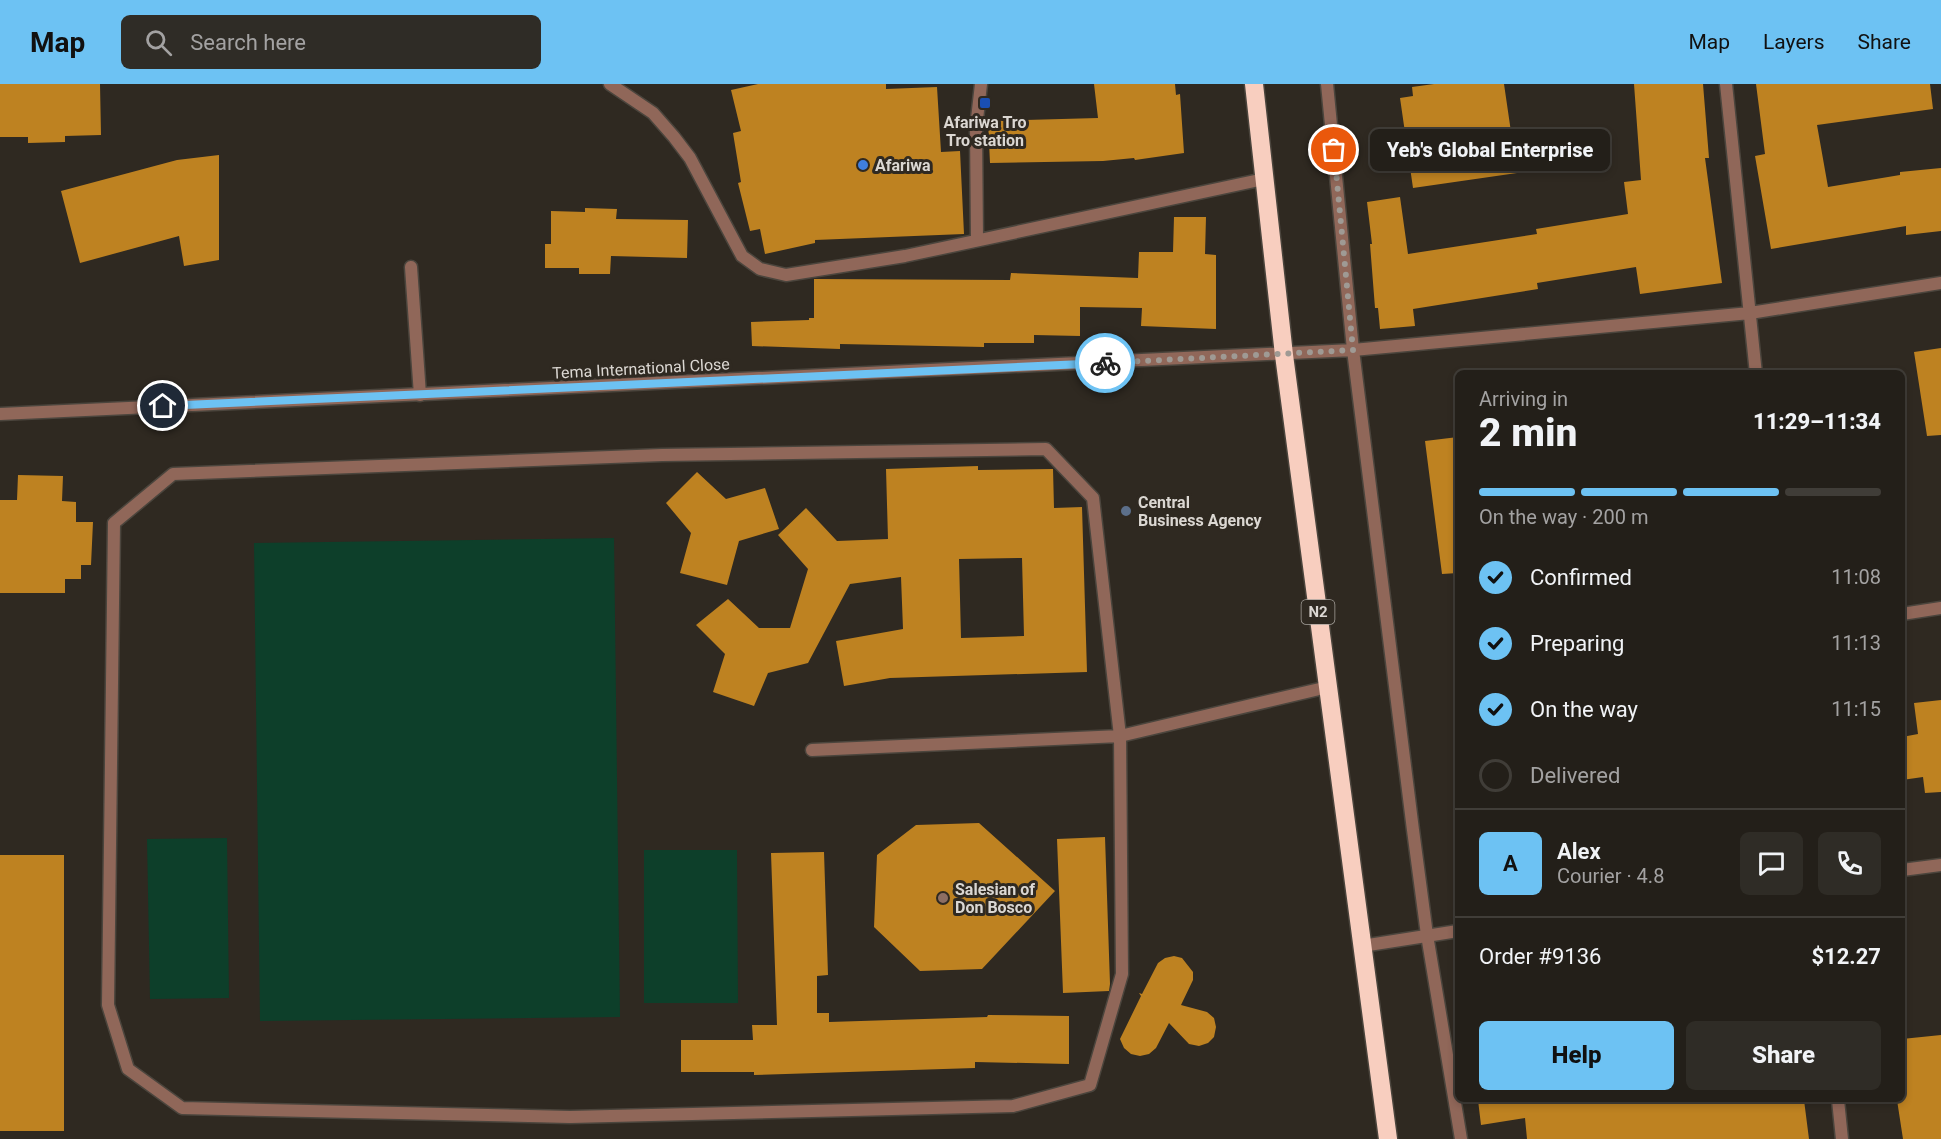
<!DOCTYPE html>
<html lang="en">
<head>
<meta charset="utf-8">
<style>
	:root { --surface:#231f19; --page:#2f2c26; --text:#f1f3f6; --muted:#a3a2a2; --line:#403d38; --accent:#6dc2f3 }
	body { margin:0; font-family:Roboto,sans-serif; background:var(--page); color:var(--text); height:100vh; display:flex; flex-direction:column; font-size:22px; white-space:nowrap }
	* { box-sizing:border-box; margin:0 }
	p { font-size:20px; color:var(--muted) }
	.icon { flex:none; width:33px; height:33px; fill:none; stroke:currentColor; stroke-width:2; stroke-linecap:round; stroke-linejoin:round }
	.map { position:relative; flex:1; overflow:hidden }
	.drawer { position:absolute; left:1455px; top:286px; width:450px; height:732px; display:flex; flex-direction:column; background:var(--surface); border-radius:9px; box-shadow:0 3px 9px #0003,0 0 0 2px var(--line) }
	.drawer>* { flex:none }
	.pin { position:absolute; display:grid; place-items:center; width:51px; height:51px; color:#fff; margin:-26px; border:3px solid #fff; border-radius:50%; box-shadow:0 2px 6px #0007 }
	.courier { position:absolute; display:grid; place-items:center; width:60px; height:60px; margin:-30px; border:4px solid #6dc2f3; border-radius:50%; background:#fff; color:#222; box-shadow:0 2px 8px #0007 }
	.bubble { position:absolute; height:42px; border-radius:9px; background:var(--surface); box-shadow:0 3px 9px #0003,0 0 0 2px var(--line); font-size:20px; font-weight:800; line-height:42px; text-align:center }
	.summary em { font-style:normal; font-weight:800 }
	.summary div { display:flex; flex-direction:column-reverse }
	.summary { display:flex; align-items:center; justify-content:space-between; height:102px; padding:0 24px }
	h1 { font-size:39px; font-weight:800; line-height:45px }
	.bar { display:grid; grid-template-columns:repeat(4,1fr); gap:9px 6px; align-content:center; height:72px; padding:0 24px }
	.bar i { height:8px; border-radius:4px; background:var(--line) }
	.bar .on { background:var(--accent) }
	.bar p { grid-column:span 4 }
	.line { display:flex; align-items:center; gap:15px; padding:0 24px; border-top:2px solid var(--line) }
	.line div { flex:1 }
	.round { display:grid; place-items:center; flex:none; width:63px; height:63px; border-radius:9px; background:var(--page) }
	ol { padding:0 24px; list-style:none }
	li { display:flex; align-items:center; gap:18px; height:66px }
	li p { margin-inline-start:auto }
	li .icon { padding:6px; border-radius:50%; background:var(--accent); color:#111; stroke-width:4 }
	li:last-child { color:var(--muted) }
	li i { width:33px; height:33px; border:3px solid var(--line); border-radius:50% }
	.cta { display:flex; gap:12px; margin-top:auto; padding:12px 24px }
	.cta a { flex:1; height:69px; border-radius:9px; background:var(--accent); color:#111; font-size:24px; font-weight:800; line-height:69px; text-align:center }
	.cta a+a { background:var(--page); color:var(--text) }
	header { display:flex; align-items:center; gap:36px; box-sizing:border-box; height:84px; padding:0 30px; background:var(--accent); color:#111 }
	header strong { font-size:28px }
	nav { display:flex; gap:33px; margin-inline-start:auto; font-size:21px }
	.search { width:420px; height:54px; background:var(--page); display:flex; align-items:center; gap:15px; box-sizing:border-box; padding:0 21px; border-radius:9px; color:var(--muted); font-size:22px }
	.map>svg:first-child { display:block }
	.green { fill:#0d3f2a }
	.building { fill:#be8221; fill-rule:evenodd }
	.lines { fill:none; stroke-linecap:round; stroke-linejoin:round }
	.lane-casing { stroke:#4b453d; stroke-width:15 }
	.street-casing { stroke:#4b453d; stroke-width:15 }
	.highway-casing { stroke:#4b453d; stroke-width:21 }
	.lane { stroke:#906759; stroke-width:12 }
	.street { stroke:#906759; stroke-width:12 }
	.highway { stroke:#f8cebf; stroke-width:18 }
	.done { stroke:#9f9a94; stroke-width:6; stroke-dasharray:0 10.8 }
	.route { stroke:#6dc2f3; stroke-width:8 }
	.transit-dot { fill:#1a4fb4; stroke:#2f2921; stroke-width:2 }
	.shop-dot { fill:#3f7fe0; stroke:#2f2921; stroke-width:2 }
	.service-dot { fill:#5c6f8a; stroke:#2f2921; stroke-width:2 }
	.education-dot { fill:#8d6e63; stroke:#2f2921; stroke-width:2 }
	.labels { text-anchor:middle; stroke-width:6; stroke-linejoin:round; paint-order:stroke }
	.shield { fill:#2f2921; stroke:#a7a39d; stroke-width:1.5 }
	.shield-label { font-size:15px; font-weight:bold; fill:#dbd7d2 }
	.poi-label { font-size:16px; font-weight:bold; fill:#dbd7d2; stroke:#2f2921; text-anchor:start }
	.street-label { font-size:16px; fill:#dbd7d2; stroke:#2f2921 }
</style>
</head>
<body>
<header>
<strong>Map</strong>
<div class="search"><svg class="icon" aria-label="search" viewBox="0 0 24 24"><circle cx="10" cy="10" r="6"/><path d="M15 15l6 6"/></svg>Search here</div>
<nav><a>Map</a><a>Layers</a><a>Share</a></nav>
</header>
<div class="map">
<svg width="1941" height="1055" viewBox="0 0 1941 1055">
	<rect width="100%" height="100%" fill="#2f2921"/>
	<path class="green" d="M614 454 620 933 260 937 254 459Z
		M227 754 229 914 150 915 147 755Z
		M644 766H737L738 919H644Z"/>
	<path class="building" d="M0 0H100L101 51 65 52V58L28 59V53H0Z
		M758 0H886V5L937 3 941 68 960 67 964 150 815 156V159L765 170 760 145 750 147 738 99 741 98 733 49 741 47 731 6Z
		M1094 0H1175L1176 11 1180 10 1184 69 1135 76 1134 74 1103 77 990 79 988 37 1098 34Z
		M1434 0H1504L1517 89 1413 104 1400 14 1413 12 1412 3Z
		M1634 0H1703L1709 74H1705L1722 199 1640 210 1636 183 1537 199 1538 205 1413 225 1415 242 1380 245 1378 224H1375L1370 160H1372L1367 118 1400 113 1408 170 1537 150 1536 145 1628 130 1624 98 1641 96Z
		M1756 0H1930L1933 25 1817 41 1828 103 1900 91V88L1941 84V147L1906 151V142L1771 165 1755 72 1765 70Z
		M219 71V176L184 182 179 152 80 179 61 107 177 76Z
		M585 124 617 125 616 135 688 136 687 174 611 172 610 190H579V184H545V160H551V127L585 128Z
		M1174 133H1206L1205 170 1216 171V245L1141 242 1142 224 1080 223V252L1034 251V259H984V263L840 260V265L752 262 751 238 809 236V234H814V195L1010 196 1011 189 1138 194 1139 168H1173Z
		M1941 264V351L1927 352 1914 268Z
		M1458 353V489L1442 490 1425 357Z
		M978 382V386L1053 385 1054 424 1082 423 1087 588 890 594 844 602 836 557 903 545 901 493 850 500 808 579 768 589 754 622 713 608 725 570 696 541 728 515 759 544H790L808 485 778 451 806 424 837 457 888 455 886 385ZM1022 474 1024 552 961 554 959 475Z
		M697 388 726 415 765 404 779 445 739 457 727 501 680 489 691 449 666 419Z
		M18 391 63 392 62 417 76 418V438H93L91 481H81V495H65V509H0V416H17Z
		M1941 616V708L1925 709 1923 693 1902 696V653L1918 650 1914 619Z
		M979 739 1055 807 982 885 920 887 874 843 877 771 916 741Z
		M1105 753 1110 900 1109 907 1063 909 1057 755Z
		M824 768 828 891 817 892V929H829V938L987 933 988 931 1069 932V980L975 978V984L754 991V988H681V956H753L752 941H777L771 769Z
		M0 771H64V1047H0Z
		M1174 872 1182 874 1193 888V896L1181 921 1207 928 1214 934 1216 943 1214 953 1208 959 1199 962 1189 960 1169 939 1156 964 1149 970 1140 972 1131 970 1124 964 1120 955 1141 912 1139 909 1142 910 1158 879 1165 874Z
		M1941 951V1055H1903L1897 1016H1902V955Z
		M1478 1016H1804L1809 1055H1527L1525 1034 1481 1041Z"/>
	<g class="lines">
		<defs>
			<path id="lane" d="M610 0 653 29 674 53 690 74 742 172 760 185 786 191 905 172 1264 95
				M977 156 976 44 981 0
				M411 183 420 311
				M1046 365 1093 414 1120 652 1122 890 1090 1001 1013 1022 570 1033 182 1024 128 985 108 921 114 439 173 390 662 371Z
				M812 666 1120 652 1328 603"/>
			<path id="street" d="M1327 0 1353 266 1750 229 1941 199
				M1726 0 1756 290
				M0 330 1353 266 1413 746 1427 851 1461 1055
				M1902 530 1941 524
				M1902 786 1941 781
				M1362 862 1458 847
				M1838 1016 1842 1055"/>
			<path id="highway" d="M1254 0 1284 271 1388 1055"/>
		</defs>
		<use href="#lane" class="lane-casing"/>
		<use href="#street" class="street-casing"/>
		<use href="#highway" class="highway-casing"/>
		<use href="#lane" class="lane"/>
		<use href="#street" class="street"/>
		<use href="#highway" class="highway"/>
	</g>
	<g class="lines">
		<path class="done" d="M1105 279 1353 266 1334 66"/>
		<path class="route" d="M163 322 1105 279"/>
	</g>
	<rect class="transit-dot" x="979" y="13" width="12" height="12" rx="3"/>
	<circle class="shop-dot" cx="863" cy="81" r="6"/>
	<circle class="service-dot" cx="1126" cy="427" r="6"/>
	<circle class="education-dot" cx="943" cy="814" r="6"/>
	<g class="labels">
		<rect class="shield" x="1301.5" y="516" width="33" height="24" rx="4.5"/>
		<g class="shield-label">
			<text x="1318" y="533">N2</text>
		</g>
		<g class="poi-label">
			<text x="985" y="44" text-anchor="middle">Afariwa Tro<tspan x="985" dy="18">Tro station</tspan></text>
			<text x="875" y="87">Afariwa</text>
			<text x="1138" y="424">Central<tspan x="1138" dy="18">Business Agency</tspan></text>
			<text x="955" y="811">Salesian of<tspan x="955" dy="18">Don Bosco</tspan></text>
		</g>
		<g class="street-label">
			<text transform="translate(641 284) rotate(-3)" y="6">Tema International Close</text>
		</g>
	</g>
</svg>
<div class="pin" style="left:1334px;top:66px;background:#ea580c"><svg class="icon" aria-label="bag" viewBox="0 0 24 24"><path d="M5 8h14l-1 12H6zM9 8a3 3 0 0 1 6 0"/></svg></div>
<div class="pin" style="left:163px;top:322px;background:#1f2937"><svg class="icon" aria-label="home" viewBox="0 0 24 24"><path d="M3 11l9-7 9 7M6 9v11h12V9"/></svg></div>
<div class="courier" style="left:1105px;top:279px"><svg class="icon" aria-label="bike" viewBox="0 0 24 24"><circle cx="6" cy="16" r="4"/><circle cx="18" cy="16" r="4"/><path d="M6 16l4-8h5l3 8M10 8l3 8H6M13 5h3"/></svg></div>
<div class="bubble" style="left:1370px;top:45px;width:240px">Yeb's Global Enterprise</div>
<section class="drawer">
<div class="summary"><div><h1>2 min</h1><p>Arriving in</p></div><em>11:29–11:34</em></div>
<div class="bar"><i class="on"></i><i class="on"></i><i class="on"></i><i></i><p>On the way · 200 m</p></div>
<ol>
<li><svg class="icon" aria-label="check" viewBox="0 0 24 24"><path d="M5 12l5 5 9-10"/></svg>Confirmed<p>11:08</p></li>
<li><svg class="icon" aria-label="check" viewBox="0 0 24 24"><path d="M5 12l5 5 9-10"/></svg>Preparing<p>11:13</p></li>
<li><svg class="icon" aria-label="check" viewBox="0 0 24 24"><path d="M5 12l5 5 9-10"/></svg>On the way<p>11:15</p></li>
<li><i></i>Delivered</li>
</ol>
<div class="line" style="height:108px"><b class="round" style="background:var(--accent);color:#111">A</b><div><b>Alex</b><p>Courier · 4.8</p></div><a class="round"><svg class="icon" aria-label="chat" viewBox="0 0 24 24"><path d="M4 5h16v11H9l-5 4z"/></svg></a><a class="round"><svg class="icon" aria-label="phone" viewBox="0 0 24 24"><path d="M5 4h4l2 5-3 2q2 4 5 5l2-3 5 2v4C11 20 4 13 5 4z"/></svg></a></div>
<div class="line" style="height:78px"><div>Order #9136</div><b>$12.27</b></div>
<div class="cta"><a>Help</a><a>Share</a></div>
</section>
</div>
</body>
</html>
